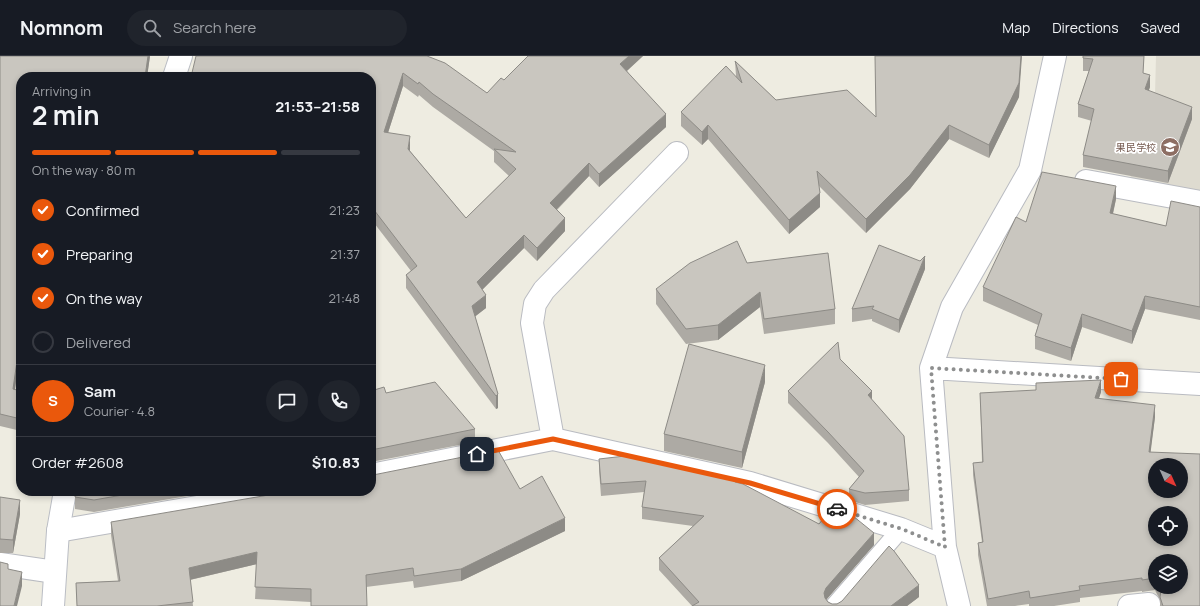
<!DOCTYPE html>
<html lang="en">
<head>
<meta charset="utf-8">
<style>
	:root { --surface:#171b24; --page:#20242c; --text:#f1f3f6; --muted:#9ea1a6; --line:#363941; --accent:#ea580c }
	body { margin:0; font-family:Manrope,"Noto Sans SC",sans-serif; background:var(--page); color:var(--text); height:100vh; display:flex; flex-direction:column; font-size:15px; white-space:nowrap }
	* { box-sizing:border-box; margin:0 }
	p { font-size:13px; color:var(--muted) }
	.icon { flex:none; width:22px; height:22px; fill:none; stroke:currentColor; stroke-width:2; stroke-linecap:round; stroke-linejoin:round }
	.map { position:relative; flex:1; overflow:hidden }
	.details { position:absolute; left:16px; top:16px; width:360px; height:424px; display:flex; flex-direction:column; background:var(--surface); border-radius:16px; box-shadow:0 2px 6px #0003 }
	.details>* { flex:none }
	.needle { width:26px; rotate:135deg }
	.controls { position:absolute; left:1148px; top:402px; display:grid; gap:8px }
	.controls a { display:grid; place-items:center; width:40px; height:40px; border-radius:50%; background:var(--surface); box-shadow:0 2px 6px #0003; font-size:20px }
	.pin { position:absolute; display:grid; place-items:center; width:34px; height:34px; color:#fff; margin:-17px; border-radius:8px; box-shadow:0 2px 6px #0006 }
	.courier { position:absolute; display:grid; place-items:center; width:40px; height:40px; margin:-20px; border:3px solid #ea580c; border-radius:50%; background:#fff; color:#222; box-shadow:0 1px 5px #0007 }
	.overview em { font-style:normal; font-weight:700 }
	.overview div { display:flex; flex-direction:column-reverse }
	.overview { display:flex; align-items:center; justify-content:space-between; height:68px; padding:0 16px }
	h1 { font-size:26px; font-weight:700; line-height:30px }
	.bar { display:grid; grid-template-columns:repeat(4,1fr); gap:6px 4px; align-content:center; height:48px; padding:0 16px }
	.bar i { height:5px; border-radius:3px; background:var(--line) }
	.bar .active { background:var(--accent) }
	.bar p { grid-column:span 4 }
	.line { display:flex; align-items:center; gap:10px; padding:0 16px; border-top:1px solid var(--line) }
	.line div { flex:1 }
	.round { display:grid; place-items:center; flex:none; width:42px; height:42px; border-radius:21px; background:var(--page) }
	ol { padding:0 16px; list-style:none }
	li { display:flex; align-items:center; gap:12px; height:44px }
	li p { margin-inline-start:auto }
	li .icon { padding:4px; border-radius:50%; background:var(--accent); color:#fff; stroke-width:4 }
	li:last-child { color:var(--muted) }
	li i { width:22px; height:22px; border:2px solid var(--line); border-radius:50% }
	header { display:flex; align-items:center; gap:24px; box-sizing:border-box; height:56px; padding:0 20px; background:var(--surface); border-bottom:1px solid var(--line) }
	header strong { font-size:19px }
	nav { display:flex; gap:22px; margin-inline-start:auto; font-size:14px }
	.search { width:280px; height:36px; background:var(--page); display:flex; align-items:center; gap:10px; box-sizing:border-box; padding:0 14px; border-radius:22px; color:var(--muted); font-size:15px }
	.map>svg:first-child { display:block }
	.education { fill:#dedbd0 }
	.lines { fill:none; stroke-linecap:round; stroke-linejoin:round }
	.lane-casing { stroke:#b9bbc1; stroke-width:19 }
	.street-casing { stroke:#b9bbc1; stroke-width:24 }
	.secondary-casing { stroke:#babdc4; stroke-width:24 }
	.lane { stroke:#fff; stroke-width:17 }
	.street { stroke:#fff; stroke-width:22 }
	.secondary { stroke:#fff; stroke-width:22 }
	.wall { fill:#adaaa4; fill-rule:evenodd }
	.shaded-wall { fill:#8d8b86 }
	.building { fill:#c9c6bf; stroke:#8d8b86; fill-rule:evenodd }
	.done { stroke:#8e8f8f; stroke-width:4; stroke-dasharray:0 7.2 }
	.route { stroke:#ea580c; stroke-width:5 }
	.labels { text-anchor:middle; stroke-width:3.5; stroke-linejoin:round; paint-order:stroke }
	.education-label { font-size:10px; fill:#785e54; stroke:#fff; text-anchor:end }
</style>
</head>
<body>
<header>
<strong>Nomnom</strong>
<div class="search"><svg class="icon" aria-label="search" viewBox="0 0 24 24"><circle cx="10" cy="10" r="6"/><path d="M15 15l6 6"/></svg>Search here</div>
<nav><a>Map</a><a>Directions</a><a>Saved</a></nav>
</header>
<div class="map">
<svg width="1200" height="550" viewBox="0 0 1200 550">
	<rect width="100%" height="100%" fill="#eeece1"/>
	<path class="education" d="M1156 0H1200V157L1124 143 1155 39Z"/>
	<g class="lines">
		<defs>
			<path id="lane" d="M834 550 901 473"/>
			<path id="street" d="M1086 125 1200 146
				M931 312 1200 328
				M553 383 532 267 535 248 544 234 677 97
				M371 419 553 383 750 427 901 473 945 491
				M58 475 290 435
				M0 508 55 516
				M959 550 945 491 931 312 952 251 1030 114 1055 0
				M1129 550 1149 548"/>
			<path id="secondary" d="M174 21 181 0
				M53 550 58 475 65 435"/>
		</defs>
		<use href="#lane" class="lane-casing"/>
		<use href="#street" class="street-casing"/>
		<use href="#secondary" class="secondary-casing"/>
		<use href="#lane" class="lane"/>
		<use href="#street" class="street"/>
		<use href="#secondary" class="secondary"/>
	</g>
	<path class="wall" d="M0 0H150L147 21H21V297H20L15 334 21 335V375L0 370Z
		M427 0 487 37 504 24 528 0H643L627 15 666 71 599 131 589 120 557 154 565 175 537 205 524 192 482 234 486 252 475 260 498 338V352L496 353 406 232V219L411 215 371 163V21ZM403 30 418 41 419 39 433 51 494 95V106L509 120 466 162 410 95V93L388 77Z
		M1083 0H1144L1143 17 1150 31 1148 35 1192 63 1168 127 1083 111V99L1092 65 1078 61V48L1089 15H1083Z
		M735 5 776 44 876 61 1019 41 989 102 949 83 910 133 866 177 819 130 820 151 789 178 708 83 702 89 681 70V56L736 20Z
		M1116 143 1113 158 1166 170 1200 151V264L1145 253 1132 288 1082 271 1071 305 1035 293V280L1038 269 983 245V231L1026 166Z
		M747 207 835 253V268L764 278 760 251 718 284 686 288 656 248V233Z
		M925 213 899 277 872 265V263L852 266V253Z
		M840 303 872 344 909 434V445L865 449 849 444V433L859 421 828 387 788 347V335Z
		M765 326 742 412 664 395V378Z
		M371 335 386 337 475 373V386L371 406Z
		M1101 336 1099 342 1155 361 1150 397 1200 550H1160V544L1155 534 1142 536V535L1080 542V546L1054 550H1029V548L1015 550H987L978 499V487L982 486 973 419V407L982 406 980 337ZM1155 505 1181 531H1155Z
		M599 403 735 427 819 468 874 489 826 544 828 546 832 548 919 541 907 550H692L659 514V502L693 470 642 463V451L644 436 601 440 599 414Z
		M520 433 565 475 461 525 414 532 413 525 366 531 311 546 255 543 257 508 190 524 193 550H77L76 527 118 525 111 479V466Z
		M76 435H216L94 456 75 453V441Z
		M0 441 20 458 13 497H0Z"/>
	<path class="shaded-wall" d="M148 0H150L147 21H145Z
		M629 0H643L620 21V8Z
		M1021 0H1022L1019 41 989 102V89Z
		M403 17V30L384 89V76Z
		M1150 19V31L1145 46V33Z
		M1192 51V63L1168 127V115Z
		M666 58V71L599 131V118Z
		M708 69V83L702 89V76Z
		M949 69V83L910 133 866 177V163Z
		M410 80V93L408 106V93Z
		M589 107V120L550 160V147Z
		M1116 130V143L1110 170V157Z
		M820 137V151L789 178V164Z
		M565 162V175L537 205V192Z
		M524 179V192L477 239V226Z
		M925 200V213L899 277V264Z
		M760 236V251L718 284V269Z
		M486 239V252L472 263V250Z
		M1145 240V253L1132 288V275Z
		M1082 258V271L1071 305V292Z
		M375 262V268L371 272V265Z
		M20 284V297L13 346V333Z
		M765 309V326L742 412V396Z
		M1101 324V336L1095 354V342Z
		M872 335V346L868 339Z
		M498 338V352L496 353V340Z
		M1155 349V361L1149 409V396Z
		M20 444V458L13 497V484Z
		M565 462V475L461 525V513Z
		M874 477V489L826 544 824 548V537L826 532Z
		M257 496V508L189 524V512Z
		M22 516V530L17 550H14Z
		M919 529V541L907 550H891Z"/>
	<path class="building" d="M0 0H148L145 21H21V284H20L13 333 21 335V363L0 358Z
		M196 0H427L445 7 487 37 501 22 504 24 528 0H629L620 8 666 58 599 118 589 107 550 147 565 162 537 192 524 179 477 226 486 239 472 250 498 338 496 340 406 219 417 210 371 150V21H191ZM403 17 418 28 419 26 433 38 516 96 494 93 516 113 466 162 408 93 410 80 384 76Z
		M875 0H1021L1019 27 989 89 949 69 910 119 866 163 817 115 820 137 789 164 708 69 702 76 681 56 726 10 742 27 735 5 776 44 847 34 876 61Z
		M1083 0H1144L1143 17 1150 19 1145 33 1192 51 1168 115 1083 99 1094 53 1078 48 1093 3 1083 2Z
		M1042 116 1116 130 1110 157 1166 170 1171 145 1200 151V251L1145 240 1132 275 1082 258 1071 292 1035 280 1042 258 983 231 1016 161 1026 166Z
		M737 185 747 207 828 197 835 253 764 263 760 236 718 269 686 273 656 233 690 207Z
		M879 189 920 205 925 200 899 264 872 253 874 250 852 253Z
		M371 257 375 262 371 265Z
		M838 286 840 303 872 335 868 339 904 380 909 434 865 437 849 433 864 415 828 376 788 335Z
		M689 288 765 309 742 396 664 378Z
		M1101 324 1095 342 1155 349 1149 396 1200 398V550H1163L1160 541 1161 534 1160 531H1181V505H1155V522L1142 524V522L1079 530 1080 534 1030 542 1029 535 988 543 978 487 983 486 973 407 983 406 980 337 1036 334V327ZM1155 409H1181V435H1155ZM1155 457H1181V483H1155Z
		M435 326 475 373 371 394V335L384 331 386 337Z
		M498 394 520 433 542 420 565 462 461 513 414 520 413 512 366 519 367 550H311V533L255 531 257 496 189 512 193 546 157 550H77L76 527 120 525 111 466 292 435H371V419H373Z
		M625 400 735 425V426L743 428 819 468 831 453 853 460 874 477 826 532 824 537 825 542 828 546 832 548H837L842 545 889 490 894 495 919 529 891 550H692L699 546 659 502 704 460 642 451 646 425 601 428 599 403Z
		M76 435H145L94 444 75 441Z
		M0 441 20 444 13 484 0 483Z
		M0 506 8 508V513L22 516 14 550H0Z"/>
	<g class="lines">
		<path class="done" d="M837 453 902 473 945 491 931 312 1121 323"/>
		<path class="route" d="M477 398 553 383 750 427 837 453"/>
	</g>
	<defs>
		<symbol id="school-disc" viewBox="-11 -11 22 22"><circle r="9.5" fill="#8d6e63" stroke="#fff"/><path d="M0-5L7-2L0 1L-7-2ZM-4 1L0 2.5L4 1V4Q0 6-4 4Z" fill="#fff"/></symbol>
	</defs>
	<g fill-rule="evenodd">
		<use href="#school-disc" x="1159" y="80" width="22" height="22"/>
	</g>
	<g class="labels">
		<g class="education-label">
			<text x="1156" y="95">果民学校</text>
		</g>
	</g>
</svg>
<div class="controls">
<a><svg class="needle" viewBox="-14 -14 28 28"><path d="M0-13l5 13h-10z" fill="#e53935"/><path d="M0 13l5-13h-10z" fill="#9ea1a6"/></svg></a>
<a><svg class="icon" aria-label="locate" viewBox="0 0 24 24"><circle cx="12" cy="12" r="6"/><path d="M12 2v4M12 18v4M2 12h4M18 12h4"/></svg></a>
<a><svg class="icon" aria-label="layers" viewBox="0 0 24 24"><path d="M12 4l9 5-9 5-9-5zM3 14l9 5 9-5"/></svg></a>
</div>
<div class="pin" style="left:1121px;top:323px;background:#ea580c"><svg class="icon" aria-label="bag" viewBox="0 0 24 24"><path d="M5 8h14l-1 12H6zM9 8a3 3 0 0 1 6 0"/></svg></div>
<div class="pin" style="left:477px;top:398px;background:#1f2937"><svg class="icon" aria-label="home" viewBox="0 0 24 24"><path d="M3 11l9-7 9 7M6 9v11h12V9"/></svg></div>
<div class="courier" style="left:837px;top:453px"><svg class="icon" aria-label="car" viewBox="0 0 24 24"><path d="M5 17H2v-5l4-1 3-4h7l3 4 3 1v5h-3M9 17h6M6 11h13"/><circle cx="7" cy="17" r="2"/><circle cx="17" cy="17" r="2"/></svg></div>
<section class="details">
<div class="overview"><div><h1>2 min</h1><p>Arriving in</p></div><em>21:53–21:58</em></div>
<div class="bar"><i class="active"></i><i class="active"></i><i class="active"></i><i></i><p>On the way · 80 m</p></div>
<ol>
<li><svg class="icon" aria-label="check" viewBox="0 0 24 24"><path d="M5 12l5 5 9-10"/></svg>Confirmed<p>21:23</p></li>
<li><svg class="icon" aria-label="check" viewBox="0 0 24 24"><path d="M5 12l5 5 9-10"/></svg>Preparing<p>21:37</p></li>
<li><svg class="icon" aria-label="check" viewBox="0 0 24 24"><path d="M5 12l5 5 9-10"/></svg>On the way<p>21:48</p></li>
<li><i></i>Delivered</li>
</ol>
<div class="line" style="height:72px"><b class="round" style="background:var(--accent);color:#fff">S</b><div><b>Sam</b><p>Courier · 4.8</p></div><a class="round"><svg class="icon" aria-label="chat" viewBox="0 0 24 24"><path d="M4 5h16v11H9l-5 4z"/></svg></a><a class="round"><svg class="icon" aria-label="phone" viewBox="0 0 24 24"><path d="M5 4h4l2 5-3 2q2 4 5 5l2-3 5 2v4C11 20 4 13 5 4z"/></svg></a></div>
<div class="line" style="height:52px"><div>Order #2608</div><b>$10.83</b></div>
</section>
</div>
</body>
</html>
